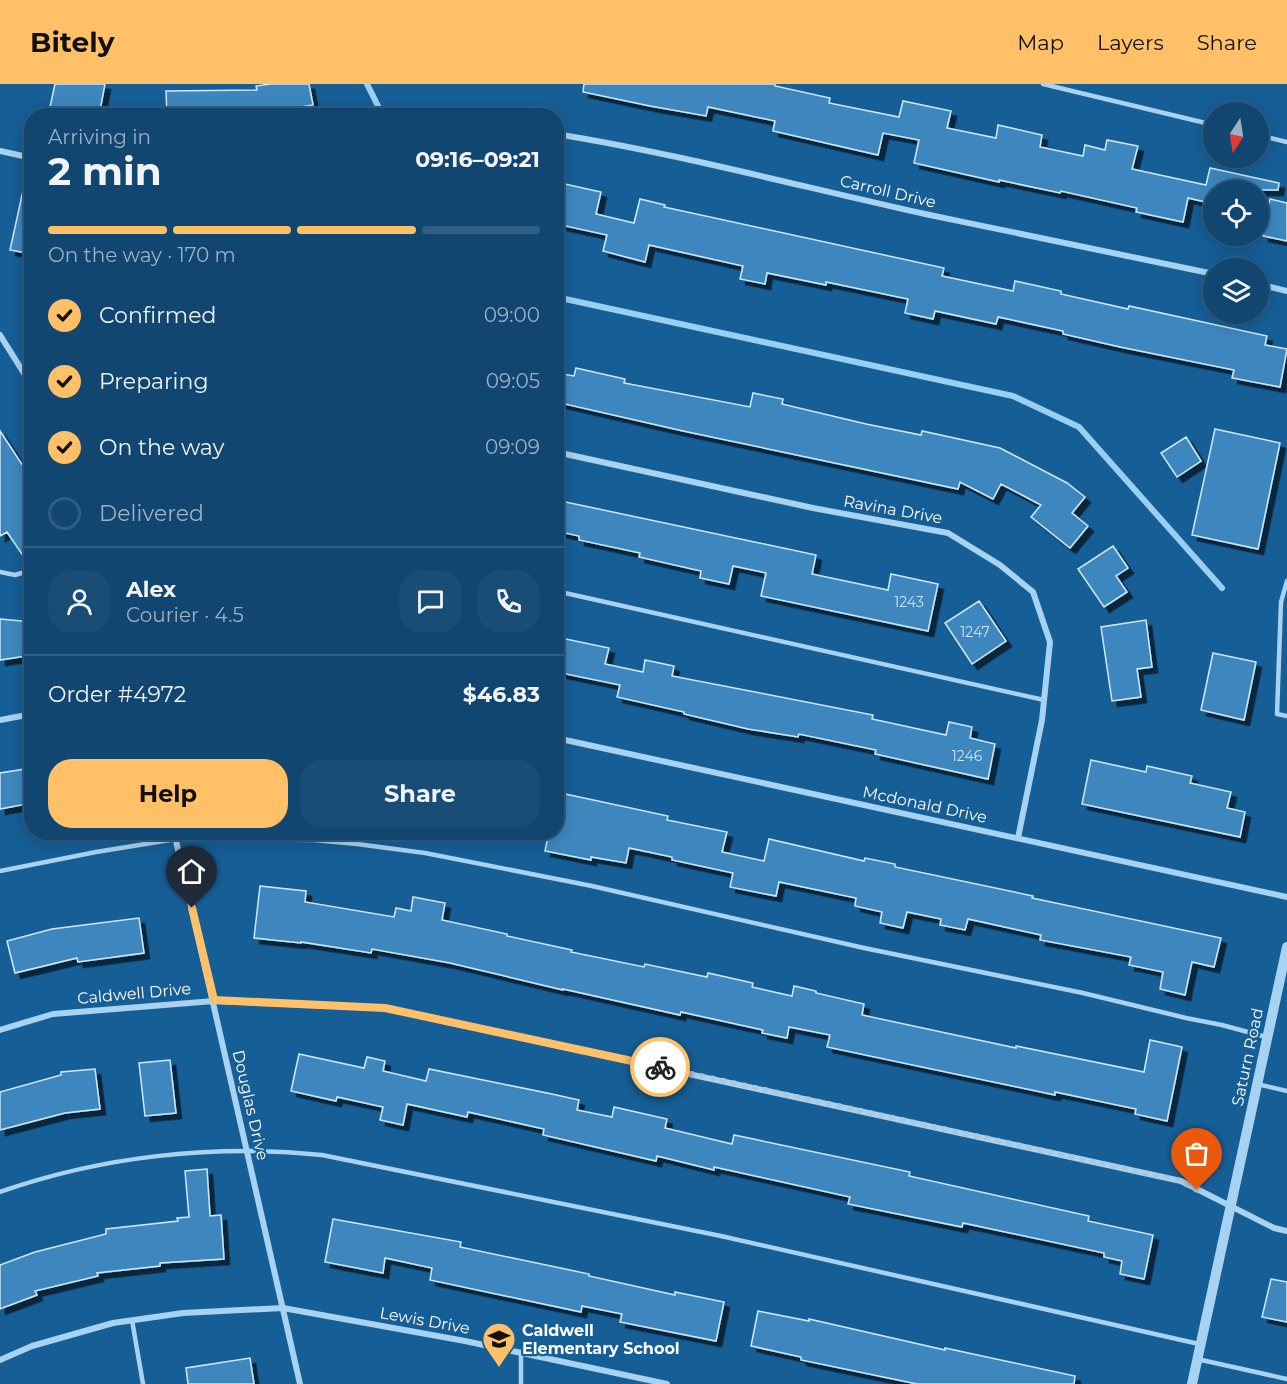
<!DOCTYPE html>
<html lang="en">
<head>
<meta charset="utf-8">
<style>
	:root { --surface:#104670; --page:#194d75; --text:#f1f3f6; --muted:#9cb1c3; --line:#305e83; --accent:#ffc068 }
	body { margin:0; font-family:Montserrat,sans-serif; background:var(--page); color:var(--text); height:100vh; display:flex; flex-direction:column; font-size:22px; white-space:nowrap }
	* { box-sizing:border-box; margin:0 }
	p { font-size:20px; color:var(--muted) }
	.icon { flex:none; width:33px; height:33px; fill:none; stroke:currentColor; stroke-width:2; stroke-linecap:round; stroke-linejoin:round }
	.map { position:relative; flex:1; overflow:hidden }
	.panel { position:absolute; left:24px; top:24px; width:540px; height:732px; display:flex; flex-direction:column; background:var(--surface); border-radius:24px; box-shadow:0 3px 15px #0003,0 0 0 2px var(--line) }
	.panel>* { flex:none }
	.needle { width:39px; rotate:192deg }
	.tools { position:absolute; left:1203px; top:18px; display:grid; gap:12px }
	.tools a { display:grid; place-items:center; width:66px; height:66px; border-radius:50%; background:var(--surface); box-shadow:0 3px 15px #0003,0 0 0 2px var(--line); font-size:30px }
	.pin { position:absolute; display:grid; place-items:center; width:51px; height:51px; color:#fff; margin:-62px -26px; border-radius:50% 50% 50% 0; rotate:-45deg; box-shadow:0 0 6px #0007 }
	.pin .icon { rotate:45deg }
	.courier { position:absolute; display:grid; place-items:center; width:60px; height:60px; margin:-30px; border:4px solid #ffc068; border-radius:50%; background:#fff; color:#222; box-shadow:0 2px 8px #0007 }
	.summary em { font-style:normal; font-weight:700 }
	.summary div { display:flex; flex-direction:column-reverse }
	.summary { display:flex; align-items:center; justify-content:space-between; height:102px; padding:0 24px }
	h1 { font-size:39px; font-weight:700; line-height:45px }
	.bar { display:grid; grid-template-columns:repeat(4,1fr); gap:9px 6px; align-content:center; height:72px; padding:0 24px }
	.bar i { height:8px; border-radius:4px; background:var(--line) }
	.bar .on { background:var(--accent) }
	.bar p { grid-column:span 4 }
	.line { display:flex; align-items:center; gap:15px; padding:0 24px; border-top:2px solid var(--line) }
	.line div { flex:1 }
	.round { display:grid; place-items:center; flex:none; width:63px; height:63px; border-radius:24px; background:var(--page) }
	ol { padding:0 24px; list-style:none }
	li { display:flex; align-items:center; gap:18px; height:66px }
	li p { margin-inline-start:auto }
	li .icon { padding:6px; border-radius:50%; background:var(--accent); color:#111; stroke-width:4 }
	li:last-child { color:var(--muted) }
	li i { width:33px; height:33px; border:3px solid var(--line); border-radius:50% }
	.cta { display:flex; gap:12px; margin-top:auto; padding:12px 24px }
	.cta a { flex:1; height:69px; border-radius:24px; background:var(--accent); color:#111; font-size:24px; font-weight:700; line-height:69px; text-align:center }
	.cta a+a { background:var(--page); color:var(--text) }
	header { display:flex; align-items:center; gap:36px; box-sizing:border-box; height:84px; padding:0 30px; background:var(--accent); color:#111 }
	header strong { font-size:28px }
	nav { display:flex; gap:33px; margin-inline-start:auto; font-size:21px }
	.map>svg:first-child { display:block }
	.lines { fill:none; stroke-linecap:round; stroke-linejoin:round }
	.stream { stroke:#9acff4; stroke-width:6 }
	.building { fill:#3e87be; stroke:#cfe9fc; stroke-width:1.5; filter:url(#shadow) }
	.service { stroke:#a8d2f1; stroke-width:4.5 }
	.minor { stroke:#a8d2f1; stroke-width:6 }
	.tertiary { stroke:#a8d2f1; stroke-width:10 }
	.done { stroke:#adc7da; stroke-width:6; stroke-dasharray:0 10.8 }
	.route { stroke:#ffc068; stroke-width:8 }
	.labels { text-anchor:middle; stroke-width:4.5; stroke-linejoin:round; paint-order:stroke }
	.number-label { font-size:14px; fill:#cfe1ef }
	.street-label { font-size:16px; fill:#fff; stroke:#165e96 }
	.poi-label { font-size:16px; font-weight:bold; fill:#fff; stroke:#165e96; text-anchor:start }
</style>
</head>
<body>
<header>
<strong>Bitely</strong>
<nav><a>Map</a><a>Layers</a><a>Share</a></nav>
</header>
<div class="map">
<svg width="1287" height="1300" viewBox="0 0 1287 1300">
	<defs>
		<filter id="shadow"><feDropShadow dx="5.5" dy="5.5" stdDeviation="0" flood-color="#0009"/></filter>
	</defs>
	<rect width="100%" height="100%" fill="#165e96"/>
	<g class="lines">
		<path class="stream" d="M367 0 383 32
			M556 213 1013 312 1079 343 1222 504"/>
	</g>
	<path class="building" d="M55 0H105L99 32 50 23Z
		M270 0H309L313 21 246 32H167L166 7 257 6 256 2Z
		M584 0H775V2L830 14 829 19 899 33 903 17 951 27 947 44 996 54 998 41 1042 51 1040 63 1083 72 1085 61 1105 66 1107 56 1138 62 1132 85 1206 101 1210 84 1279 99 1278 106H1214V120L1188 114 1183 138 1136 128 1137 124 1061 107 1060 109 999 96V98L914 79 919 56 883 49 878 71 773 47 775 37 708 23 706 32 650 22 583 8Z
		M556 98 601 108 596 130 634 139 640 115 665 121 664 123 944 184 942 192 1013 207 1015 197 1061 207V210L1128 225 1129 222 1267 252 1265 261 1287 265 1280 303 1232 294 1234 286 1120 263 1063 250V247L998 233 996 240 935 227 933 235 905 229 908 215 826 198V201L767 189 765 200 740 195 743 182 649 161 645 178 603 167 607 151 556 140Z
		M24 102H32V170L10 166Z
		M1270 115 1287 119V157L1263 152Z
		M576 284 625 295 624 299 750 323 753 309 783 315 782 320 866 340 921 351 922 347 1000 364 1067 399 1085 413 1072 429 1088 442 1070 464 1031 433 1041 421 1001 400 993 415 960 398 958 405 683 347 556 318V289L574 292Z
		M1215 345 1280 359 1258 465 1192 451Z
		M0 347 31 394 24 399 32 411V482H30L7 448 0 452Z
		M1186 353 1201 377 1177 393 1161 369Z
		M556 416 816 471 812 490 888 506 891 490 938 500 928 547 761 512 766 489 733 482 729 500 700 494 701 487 639 473 640 469 579 456V452L556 447Z
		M1113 462 1128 484 1116 492 1127 508 1104 523 1078 485Z
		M979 517 1006 557 972 580 945 539Z
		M0 535 32 538V571L0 576Z
		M1146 536 1152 583 1137 585 1141 613 1112 617 1101 543Z
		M556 553 609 564 605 580 643 588 645 576 674 582 672 592 873 631 872 635 946 651 949 638 972 643 970 654 995 660 988 695 875 670 876 666 799 650 798 653 748 645 684 630V628L617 613 620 601 556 588Z
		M1213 569 1256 578 1244 636 1201 626Z
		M1091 676 1146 688 1147 682 1192 692 1190 699 1231 708 1227 724 1245 728 1240 753 1082 720Z
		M32 684V719L0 725V689Z
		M556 708 668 732 667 736 727 748 722 768 764 777 769 755 864 777 865 774 895 780V783L1033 812 1032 814 1221 854 1214 883 1192 878 1185 911 1160 905 1163 888 1129 881 1131 873 1040 856 1041 851 968 835 965 846 940 841 941 835 907 828 903 844 880 839 882 828 855 822 856 814 779 798 776 812 730 803 733 789 672 776V773L629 764 626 779 591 773V776L545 767 549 748H556Z
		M260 802 306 807 305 818 394 833 396 824 411 827 413 813 445 819 442 836 507 850V852L572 866 571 868 644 883 645 880 707 893 708 889 753 899 752 903 792 912 794 902 816 907V909L864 920 862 931 1016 964V962L1144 988 1150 956 1182 963 1167 1037 1135 1030 1136 1025 1055 1008V1011L827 963 830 951 789 943 787 954 762 949 763 946 681 928 680 931 563 905V906L450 879 372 865 371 869 301 858V859L254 854Z
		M139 834 144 869 78 878 77 874 15 889 7 857 52 845Z
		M299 970 364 984 367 973 385 977 383 987 426 997 429 985 552 1010 579 1016 577 1026 612 1033 614 1023 667 1035 665 1044 732 1060 734 1051 910 1088 909 1092 1089 1132 1088 1137 1153 1151 1144 1195 1120 1190 1122 1177 1104 1173V1169L963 1139 962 1143 848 1120 850 1113 714 1083V1086L657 1072 656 1077 543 1051 544 1045 468 1028 467 1033 407 1020 403 1041 380 1036 383 1023 337 1013 336 1017 291 1007Z
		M170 976 176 1029 145 1032 139 979Z
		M95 985 100 1025 65 1029 0 1046V1008L61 991V988Z
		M207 1085 210 1132 221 1131 224 1175 160 1179V1182L97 1189 98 1192 35 1207 37 1211 0 1225V1181L35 1168 106 1150V1145L178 1137 177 1134 189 1133 185 1087Z
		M333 1135 461 1158 460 1163 589 1190V1192L675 1211V1208L724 1218 716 1257 620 1238 622 1230 582 1222 581 1228 430 1196 432 1184 385 1174 383 1189 325 1178Z
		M1271 1195 1287 1198V1238L1262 1233Z
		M758 1227 809 1237V1235L945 1266V1264L1075 1292 1074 1300H917L801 1276V1273L751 1262Z
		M250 1274 254 1300H188L186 1284Z"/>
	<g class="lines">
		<path class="service" d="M1043 0 1214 41
			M1258 51 1287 58
			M0 488 15 491 32 486
			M1287 497 1281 518 1277 630 1287 632
			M556 507 1044 616
			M0 787 96 768 176 755 314 756 357 760 425 769 592 802 864 864 1083 909 1186 934 1222 941 1266 953
			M1257 1000 1287 1007
			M0 1108C102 1072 215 1060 322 1071L721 1152 1199 1260
			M132 1236 143 1300
			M1197 1275 1287 1295
			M521 1300V1269"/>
		<path class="minor" d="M556 50C680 70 802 103 925 130 1021 150 1117 169 1214 190
			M0 67 32 74
			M1258 200 1287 207
			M0 251 32 302
			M556 368 813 424 948 449 1000 481 1033 508 1050 558 1042 636 1018 754
			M0 636 32 630
			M556 654 1287 813
			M174 748 300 1300
			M0 946 53 930 214 917 385 924 1181 1097 1274 1144 1287 1147
			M0 1276 32 1262 113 1239 183 1229 283 1224 465 1257 667 1300"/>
		<path class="tertiary" d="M1192 1300 1287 863"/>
	</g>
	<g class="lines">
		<path class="done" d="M660 983 1181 1097 1197 1106"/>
		<path class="route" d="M192 824 214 916 385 924 660 983"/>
	</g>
	<defs>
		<symbol id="school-pin" viewBox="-11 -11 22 30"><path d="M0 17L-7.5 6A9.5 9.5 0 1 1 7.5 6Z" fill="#ffc068" stroke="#165e96"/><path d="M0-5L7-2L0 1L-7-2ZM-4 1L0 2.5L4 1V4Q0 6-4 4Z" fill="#111"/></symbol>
	</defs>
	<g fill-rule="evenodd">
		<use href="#school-pin" x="480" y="1236" width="38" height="52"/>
	</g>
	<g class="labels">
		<g class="number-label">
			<text x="909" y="523">1243</text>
			<text x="975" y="553">1247</text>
			<text x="967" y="677">1246</text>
		</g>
		<g class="street-label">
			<text transform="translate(888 107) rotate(13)" y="6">Carroll Drive</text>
			<text transform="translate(893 425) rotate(10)" y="6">Ravina Drive</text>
			<text transform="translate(925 720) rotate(12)" y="6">Mcdonald Drive</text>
			<text transform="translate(134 909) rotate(-5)" y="6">Caldwell Drive</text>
			<text transform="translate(1247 973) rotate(-78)" y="6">Saturn Road</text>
			<text transform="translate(251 1021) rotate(77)" y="6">Douglas Drive</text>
			<text transform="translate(425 1236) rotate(10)" y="6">Lewis Drive</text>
		</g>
		<g class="poi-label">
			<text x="522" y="1252">Caldwell<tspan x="522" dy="18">Elementary School</tspan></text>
		</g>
	</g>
</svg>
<div class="tools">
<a><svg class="needle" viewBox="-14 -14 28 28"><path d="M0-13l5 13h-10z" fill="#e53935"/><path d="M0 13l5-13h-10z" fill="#9cb1c3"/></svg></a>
<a><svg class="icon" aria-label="locate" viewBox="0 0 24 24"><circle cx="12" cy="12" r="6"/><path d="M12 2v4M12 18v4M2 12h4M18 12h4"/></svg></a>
<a><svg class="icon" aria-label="layers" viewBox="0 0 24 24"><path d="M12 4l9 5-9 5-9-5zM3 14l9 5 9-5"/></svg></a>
</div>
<div class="pin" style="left:1197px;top:1106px;background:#ea580c"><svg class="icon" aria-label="bag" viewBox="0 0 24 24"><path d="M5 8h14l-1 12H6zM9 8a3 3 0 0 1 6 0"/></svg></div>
<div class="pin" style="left:192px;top:824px;background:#1f2937"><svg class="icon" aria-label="home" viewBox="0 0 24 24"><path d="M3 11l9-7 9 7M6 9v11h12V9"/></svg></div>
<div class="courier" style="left:660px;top:983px"><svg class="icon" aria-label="bike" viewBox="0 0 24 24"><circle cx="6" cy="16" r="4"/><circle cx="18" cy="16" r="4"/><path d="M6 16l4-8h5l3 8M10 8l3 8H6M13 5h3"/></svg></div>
<section class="panel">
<div class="summary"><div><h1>2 min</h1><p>Arriving in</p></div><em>09:16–09:21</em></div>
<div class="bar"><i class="on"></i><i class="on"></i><i class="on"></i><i></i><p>On the way · 170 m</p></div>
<ol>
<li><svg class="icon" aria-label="check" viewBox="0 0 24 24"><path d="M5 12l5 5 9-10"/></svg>Confirmed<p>09:00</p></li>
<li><svg class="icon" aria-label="check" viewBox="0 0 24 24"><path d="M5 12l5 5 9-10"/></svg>Preparing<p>09:05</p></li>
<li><svg class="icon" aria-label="check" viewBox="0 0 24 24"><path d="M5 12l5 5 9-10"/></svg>On the way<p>09:09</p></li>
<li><i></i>Delivered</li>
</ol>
<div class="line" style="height:108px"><a class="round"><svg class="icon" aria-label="person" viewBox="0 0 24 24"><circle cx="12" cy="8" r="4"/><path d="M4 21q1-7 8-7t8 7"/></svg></a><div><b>Alex</b><p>Courier · 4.5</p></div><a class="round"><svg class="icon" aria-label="chat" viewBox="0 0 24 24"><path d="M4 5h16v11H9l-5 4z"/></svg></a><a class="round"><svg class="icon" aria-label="phone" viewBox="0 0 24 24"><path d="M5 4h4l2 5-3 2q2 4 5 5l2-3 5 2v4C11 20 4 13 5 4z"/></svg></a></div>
<div class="line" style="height:78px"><div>Order #4972</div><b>$46.83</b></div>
<div class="cta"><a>Help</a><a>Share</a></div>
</section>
</div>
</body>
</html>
